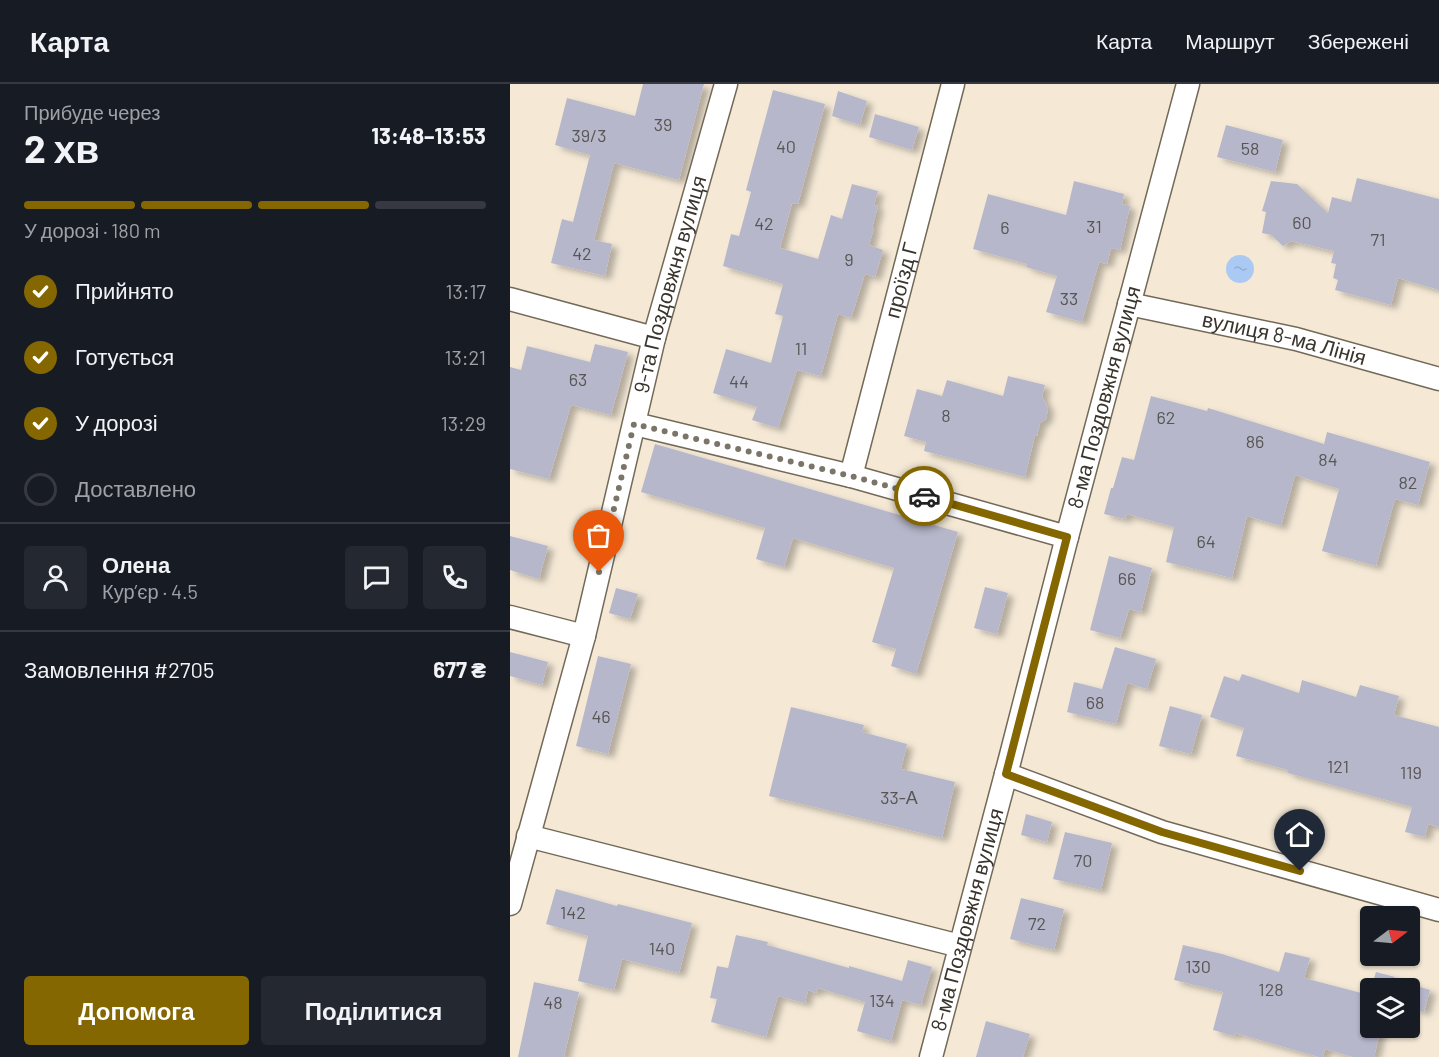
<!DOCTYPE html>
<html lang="uk">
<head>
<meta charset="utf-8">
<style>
	:root { --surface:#171b24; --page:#242831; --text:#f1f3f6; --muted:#9ea1a6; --line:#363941; --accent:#846700 }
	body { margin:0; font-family:Barlow,sans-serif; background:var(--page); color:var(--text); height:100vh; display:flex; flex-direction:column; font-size:22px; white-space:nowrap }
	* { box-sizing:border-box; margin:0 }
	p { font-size:20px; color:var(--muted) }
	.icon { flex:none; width:33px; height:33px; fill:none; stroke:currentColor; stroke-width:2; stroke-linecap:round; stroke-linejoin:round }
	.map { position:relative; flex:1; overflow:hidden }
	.drawer { display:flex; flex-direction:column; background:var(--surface); width:510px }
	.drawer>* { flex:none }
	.needle { width:39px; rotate:74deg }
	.tools { position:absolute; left:850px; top:822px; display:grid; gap:12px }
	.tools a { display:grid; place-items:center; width:60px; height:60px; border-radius:6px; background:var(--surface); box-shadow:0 2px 4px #0004; font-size:30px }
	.pin { position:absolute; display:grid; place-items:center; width:51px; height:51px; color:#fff; margin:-62px -26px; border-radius:50% 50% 50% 0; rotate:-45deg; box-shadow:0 0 6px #0007 }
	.pin .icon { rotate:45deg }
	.courier { position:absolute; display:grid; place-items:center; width:60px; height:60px; margin:-30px; border:4px solid #846700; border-radius:50%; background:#fff; color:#222; box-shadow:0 2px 8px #0007 }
	.overview em { font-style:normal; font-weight:700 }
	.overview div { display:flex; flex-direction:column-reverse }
	.overview { display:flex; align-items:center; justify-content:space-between; height:102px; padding:0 24px }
	h1 { font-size:39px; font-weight:700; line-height:45px }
	.bar { display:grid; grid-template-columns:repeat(4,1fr); gap:9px 6px; align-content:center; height:72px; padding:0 24px }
	.bar i { height:8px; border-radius:4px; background:var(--line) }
	.bar .current { background:var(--accent) }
	.bar p { grid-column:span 4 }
	.line { display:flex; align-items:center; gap:15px; padding:0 24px; border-top:2px solid var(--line) }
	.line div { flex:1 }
	.round { display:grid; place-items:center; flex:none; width:63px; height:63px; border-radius:6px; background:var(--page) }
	ol { padding:0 24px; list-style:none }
	li { display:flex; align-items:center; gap:18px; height:66px }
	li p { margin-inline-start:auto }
	li .icon { padding:6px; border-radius:50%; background:var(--accent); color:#fff; stroke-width:4 }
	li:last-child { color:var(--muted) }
	li i { width:33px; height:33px; border:3px solid var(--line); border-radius:50% }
	.cta { display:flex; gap:12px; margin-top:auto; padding:12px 24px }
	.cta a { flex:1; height:69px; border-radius:6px; background:var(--accent); color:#fff; font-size:24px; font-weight:700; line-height:69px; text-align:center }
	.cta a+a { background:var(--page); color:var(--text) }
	header { display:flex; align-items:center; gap:36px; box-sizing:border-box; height:84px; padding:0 30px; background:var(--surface); border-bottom:2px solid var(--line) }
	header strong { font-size:28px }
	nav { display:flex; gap:33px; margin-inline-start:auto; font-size:21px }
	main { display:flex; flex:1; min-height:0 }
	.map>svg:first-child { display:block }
	.water { fill:url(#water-ripples) }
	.building { fill:#b7b7cb; filter:url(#shadow) }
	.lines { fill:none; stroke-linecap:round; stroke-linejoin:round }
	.minor-casing { stroke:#726958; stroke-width:25 }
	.minor { stroke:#fff; stroke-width:22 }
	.done { stroke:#7b7468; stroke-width:6; stroke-dasharray:0 10.8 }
	.route { stroke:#846700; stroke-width:8 }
	.labels { text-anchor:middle; stroke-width:5; stroke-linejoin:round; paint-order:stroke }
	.number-label { font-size:18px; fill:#585654 }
	.street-label { font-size:21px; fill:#39352d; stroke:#fff }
</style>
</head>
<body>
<header>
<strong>Карта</strong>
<nav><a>Карта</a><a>Маршрут</a><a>Збережені</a></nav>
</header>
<main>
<section class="drawer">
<div class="overview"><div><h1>2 хв</h1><p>Прибуде через</p></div><em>13:48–13:53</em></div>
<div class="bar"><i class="current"></i><i class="current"></i><i class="current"></i><i></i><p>У дорозі · 180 m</p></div>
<ol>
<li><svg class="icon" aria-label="check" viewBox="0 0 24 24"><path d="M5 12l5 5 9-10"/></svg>Прийнято<p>13:17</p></li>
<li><svg class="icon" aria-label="check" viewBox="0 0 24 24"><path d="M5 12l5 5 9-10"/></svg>Готується<p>13:21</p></li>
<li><svg class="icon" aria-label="check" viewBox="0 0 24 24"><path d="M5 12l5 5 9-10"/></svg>У дорозі<p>13:29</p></li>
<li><i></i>Доставлено</li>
</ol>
<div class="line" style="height:108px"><a class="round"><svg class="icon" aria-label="person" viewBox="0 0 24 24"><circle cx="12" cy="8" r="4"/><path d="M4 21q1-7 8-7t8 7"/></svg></a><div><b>Олена</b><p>Кур’єр · 4.5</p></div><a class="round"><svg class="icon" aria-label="chat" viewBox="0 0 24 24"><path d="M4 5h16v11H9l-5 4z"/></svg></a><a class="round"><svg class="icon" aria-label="phone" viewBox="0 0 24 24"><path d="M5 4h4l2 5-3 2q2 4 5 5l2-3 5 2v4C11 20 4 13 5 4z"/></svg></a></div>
<div class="line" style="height:78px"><div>Замовлення #2705</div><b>677 ₴</b></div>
<div class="cta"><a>Допомога</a><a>Поділитися</a></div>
</section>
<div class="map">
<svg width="929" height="973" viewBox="0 0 929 973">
	<defs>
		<pattern id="water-ripples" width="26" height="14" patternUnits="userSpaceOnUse" patternTransform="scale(1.5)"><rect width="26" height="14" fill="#aacaf4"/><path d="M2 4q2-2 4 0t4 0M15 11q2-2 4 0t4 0" fill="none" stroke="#93aed2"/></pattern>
		<filter id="shadow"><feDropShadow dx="6" dy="4" stdDeviation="3" flood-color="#0004"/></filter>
	</defs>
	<rect width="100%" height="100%" fill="#f5e9d6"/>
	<path class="water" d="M716 185a14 14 0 1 1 28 0a14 14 0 1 1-28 0Z"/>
	<path class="building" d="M133 0H194L169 96 104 79 84 156 102 160 95 192 41 179 52 135 63 138 80 71 45 61 57 14 125 32Z
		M263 6 315 20 288 120 282 119 270 164 308 175 321 131 332 135 342 100 368 107 364 121 368 122 362 144H364L359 161 373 166 365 193 355 190 341 234 328 230 311 292 287 286 268 344 242 336 247 323 203 309 216 265 261 279 273 232 265 230 273 200 213 182 221 150 229 152 241 108 236 106Z
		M328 7 357 17 350 41 322 32Z
		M365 30 409 43 402 66 359 53Z
		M716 41 773 56 765 88 707 73Z
		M847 94 929 115V206L888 194 881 221 825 206 828 196 823 194 826 180 821 179 824 167 781 157 773 162 761 151 752 149 756 128 752 127 761 97 787 100 818 129 822 113 841 118Z
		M564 97 614 110 612 120 620 122 610 166 601 164 597 180 589 178 572 238 536 228 547 192 516 183 517 180 463 165 478 110 556 131Z
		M85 260 118 268 101 331 61 321 39 395 0 385V283L11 286 17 262 80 278Z
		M498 292 535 301 532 312 538 325 536 335 530 339 527 352 525 351 515 393 414 367 416 358 394 352 407 305 432 312 437 296 493 312Z
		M641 312 697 327 698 324 814 360 817 348 920 378 908 421 885 415 866 482 812 467 829 405 785 391 771 442 737 432 722 494 656 478 664 443 617 430 615 435 594 430 601 404H603L612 373 624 376Z
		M145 360 448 448 406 590 381 582 386 565 362 558 384 484 283 454 274 483 246 475 255 444 131 408Z
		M0 452 38 462 29 495 0 486Z
		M599 472 642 484 631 528 619 525 610 554 580 546Z
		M475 503 498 509 487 550 464 544Z
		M106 504 128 510 120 535 99 529Z
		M605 563 646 575 637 605 617 599 606 640 557 628 564 598 592 605Z
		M0 568 38 578 32 601 0 592Z
		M88 572 121 580 98 670 66 662Z
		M732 590 789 609 792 596 846 613 850 601 889 612 884 631 929 643V743L918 740 915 753 895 748 902 723 778 689V686L726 672 734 644 700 633 714 592 729 597Z
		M660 622 692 631 681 670 649 662Z
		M281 623 354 641 352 648 397 660 391 685 445 698 432 754 259 712Z
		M516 730 542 738 537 758 511 751Z
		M555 748 602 759 591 806 543 795Z
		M46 805 107 822 108 820 182 839 169 889 112 875 104 906 68 897 78 852 36 840Z
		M511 814 554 825 544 866 500 855Z
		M226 851 258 858 257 861 339 884V882L392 897 398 876 422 883 411 921 392 916 381 957 347 947 355 918 308 904 306 909 298 906 295 919 268 912 256 953 201 938 207 915 200 914 207 882 218 884Z
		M673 861 712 870 769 888 775 868 800 874 794 894 859 911 861 905V944H871L864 973H843L815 965 813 973H809L725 949 724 952 703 946 713 908 664 896Z
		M866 888 885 893 884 895 920 906 914 928 900 923V904H861Z
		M24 898 69 908 54 973H8Z
		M476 937 520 950 513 973H466Z"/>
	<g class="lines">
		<defs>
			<g id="minor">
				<path d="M0 215 144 254"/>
				<path id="s1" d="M619 220 786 255 929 295"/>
				<path d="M125 340 341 392 557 453"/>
				<path id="s2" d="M341 392 443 0"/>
				<path d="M0 533 74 552"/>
				<path d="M496 690 652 748 929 826"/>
				<path d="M18 752 450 862"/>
				<path id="s3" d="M0 820 74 552 144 254 216 0"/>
				<path id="s4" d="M421 973 500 675 557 453 678 0"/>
			</g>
		</defs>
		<use href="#minor" class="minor-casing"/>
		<use href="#minor" class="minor"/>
	</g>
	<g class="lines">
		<path class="done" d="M89 488 124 340 341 392 414 412"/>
		<path class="route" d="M414 412 557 453 496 690 652 748 790 787"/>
	</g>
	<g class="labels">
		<g class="number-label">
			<text x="153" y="47">39</text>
			<text x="79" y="58">39/3</text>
			<text x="276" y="69">40</text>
			<text x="740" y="71">58</text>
			<text x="792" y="145">60</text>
			<text x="254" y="146">42</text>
			<text x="584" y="149">31</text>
			<text x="495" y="150">6</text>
			<text x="868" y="162">71</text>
			<text x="72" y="176">42</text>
			<text x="339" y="182">9</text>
			<text x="559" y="221">33</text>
			<text x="291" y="271">11</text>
			<text x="68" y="302">63</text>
			<text x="229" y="304">44</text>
			<text x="436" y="338">8</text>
			<text x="656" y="340">62</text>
			<text x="745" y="364">86</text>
			<text x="818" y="382">84</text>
			<text x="898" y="405">82</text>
			<text x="696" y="464">64</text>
			<text x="617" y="501">66</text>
			<text x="585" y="625">68</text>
			<text x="91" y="639">46</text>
			<text x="828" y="689">121</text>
			<text x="901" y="695">119</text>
			<text x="389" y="720">33-А</text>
			<text x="573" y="783">70</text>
			<text x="63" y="835">142</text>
			<text x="527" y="846">72</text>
			<text x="152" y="871">140</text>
			<text x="688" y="889">130</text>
			<text x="761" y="912">128</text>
			<text x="372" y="923">134</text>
			<text x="43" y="925">48</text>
		</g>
		<g class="street-label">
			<text dy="7" stroke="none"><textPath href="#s2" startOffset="202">проїзд Г</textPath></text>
			<text dy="7" stroke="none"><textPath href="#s3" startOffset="640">9-та Поздовжня вулиця</textPath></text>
			<text dy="7" stroke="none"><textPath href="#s1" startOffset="159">вулиця 8-ма Лінія</textPath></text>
			<text dy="7" stroke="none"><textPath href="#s4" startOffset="682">8-ма Поздовжня вулиця</textPath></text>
			<text dy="7" stroke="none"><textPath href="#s4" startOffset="142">8-ма Поздовжня вулиця</textPath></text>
		</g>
	</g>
</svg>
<div class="tools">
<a><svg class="needle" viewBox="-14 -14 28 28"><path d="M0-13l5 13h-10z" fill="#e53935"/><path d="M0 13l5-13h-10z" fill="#9ea1a6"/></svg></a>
<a><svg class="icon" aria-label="layers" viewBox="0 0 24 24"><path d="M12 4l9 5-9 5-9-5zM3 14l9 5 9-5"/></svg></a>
</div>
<div class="pin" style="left:89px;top:488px;background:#ea580c"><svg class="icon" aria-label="bag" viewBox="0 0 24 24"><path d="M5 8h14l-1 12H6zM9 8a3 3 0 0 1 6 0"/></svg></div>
<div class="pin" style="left:790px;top:787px;background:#1f2937"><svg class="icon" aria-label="home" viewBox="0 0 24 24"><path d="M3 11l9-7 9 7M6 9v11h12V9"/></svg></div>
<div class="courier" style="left:414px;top:412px"><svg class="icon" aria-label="car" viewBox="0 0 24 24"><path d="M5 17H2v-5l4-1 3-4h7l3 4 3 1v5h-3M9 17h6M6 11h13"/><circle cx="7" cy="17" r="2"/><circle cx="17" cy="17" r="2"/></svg></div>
</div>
</main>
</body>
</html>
